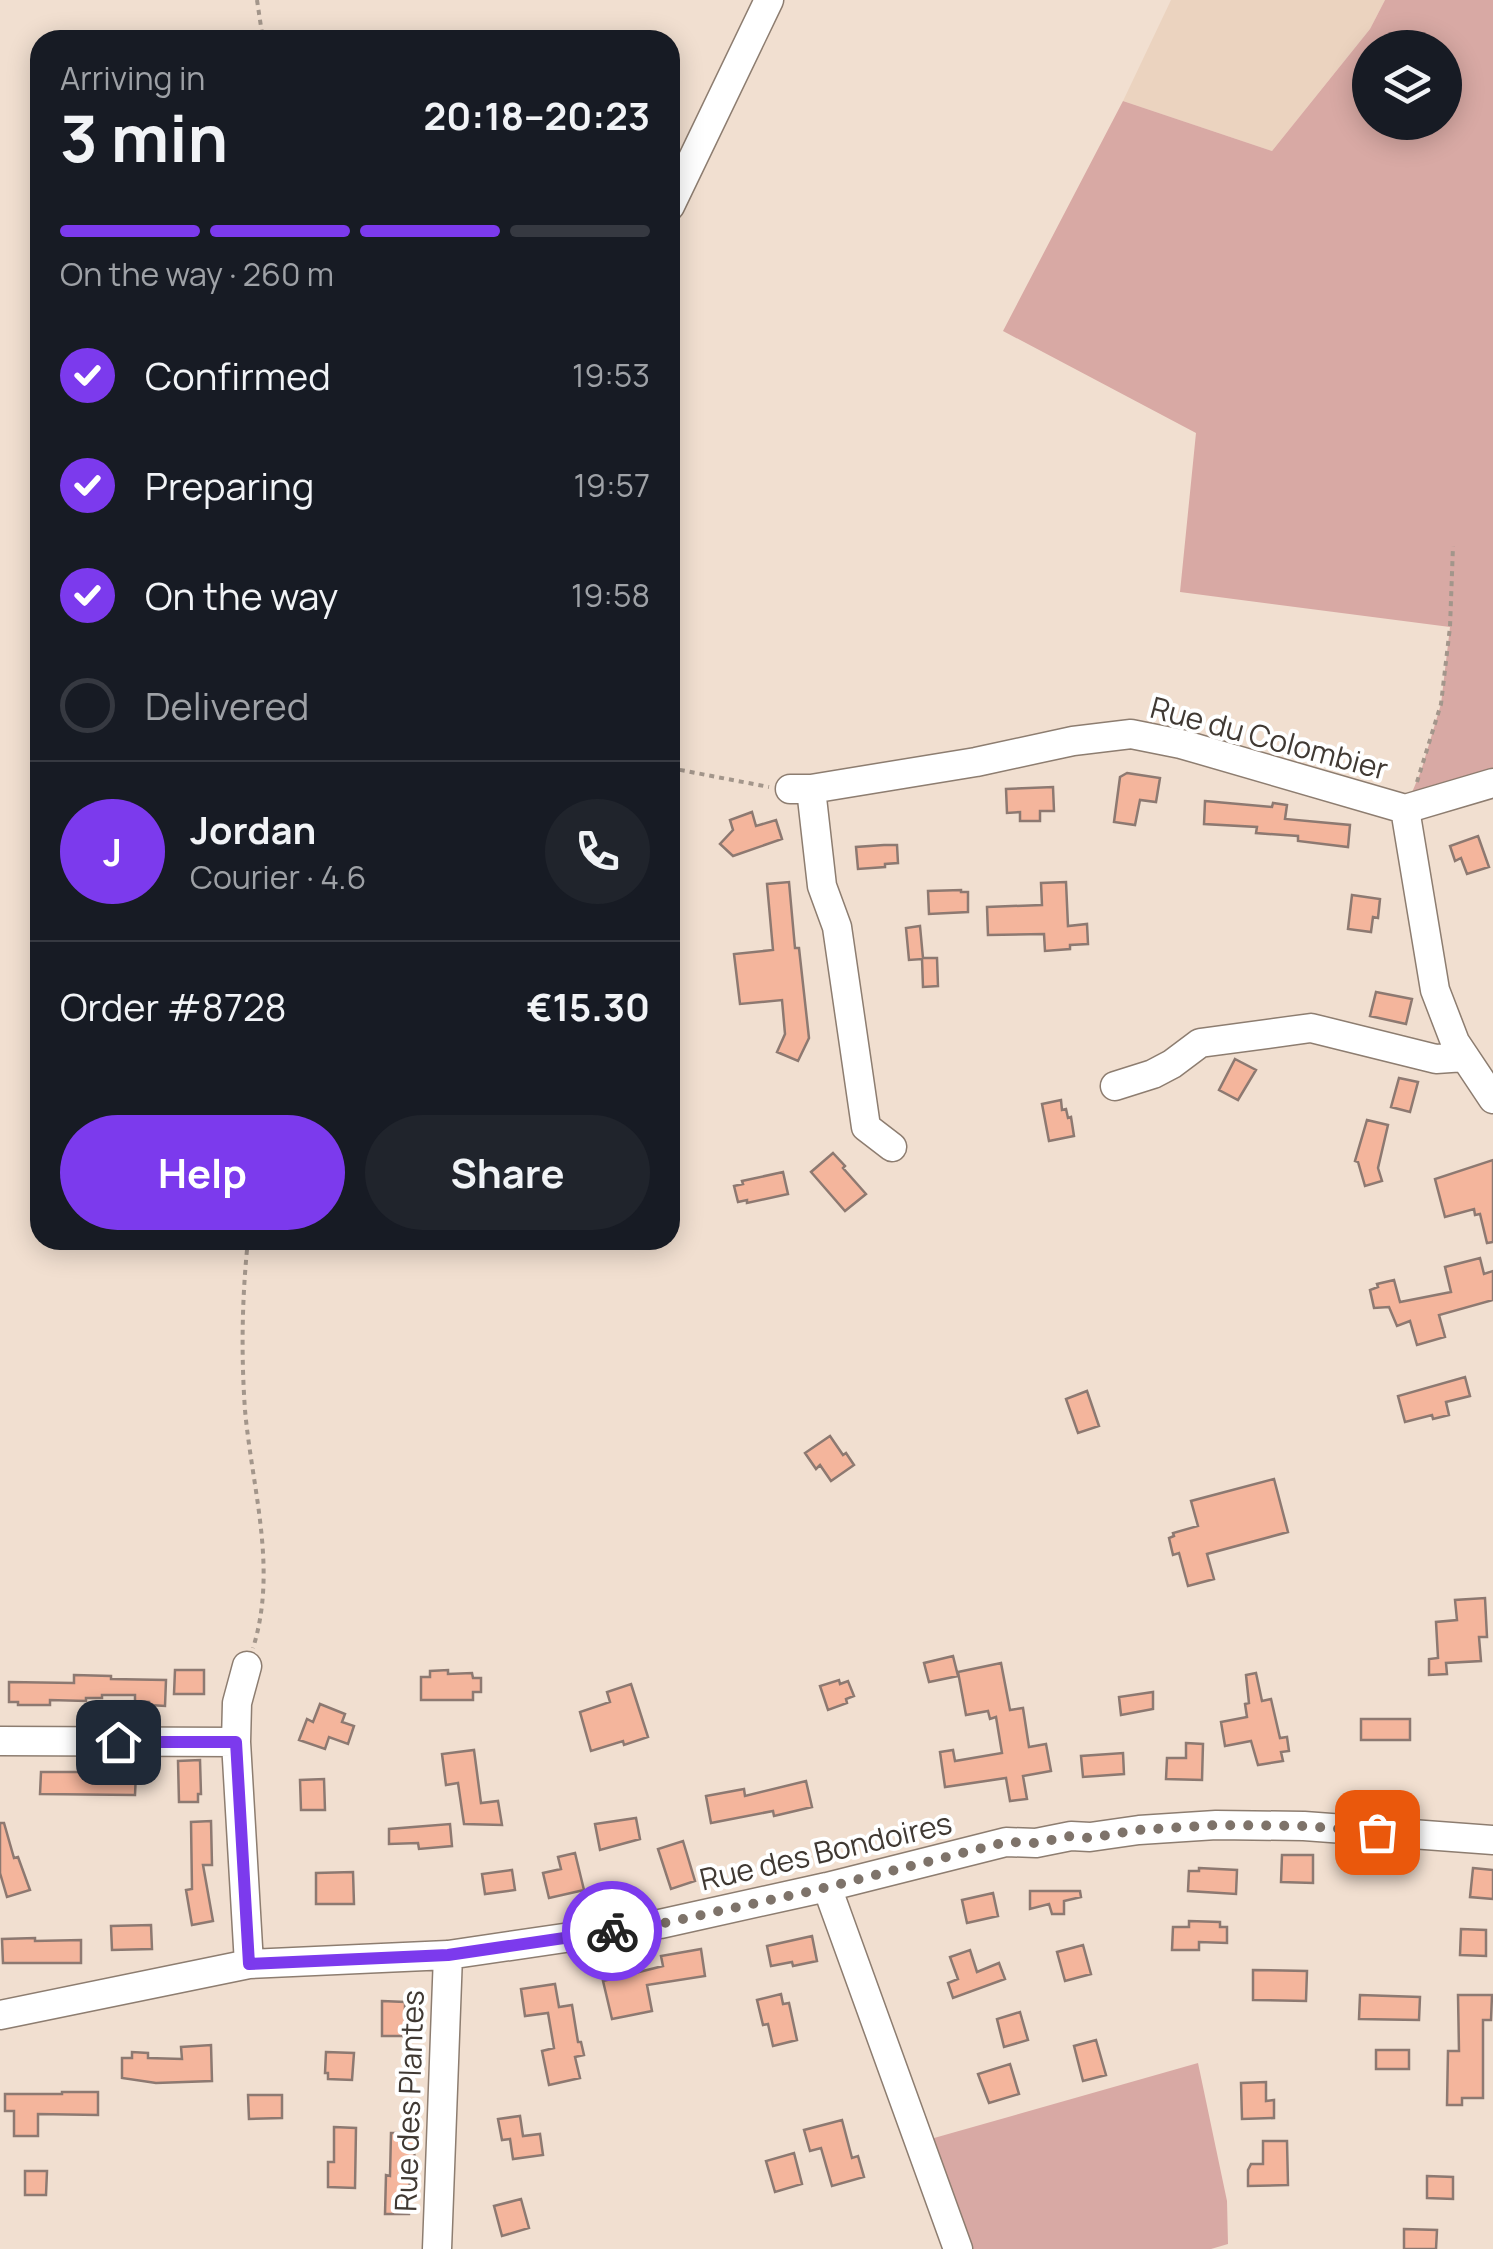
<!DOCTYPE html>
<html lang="en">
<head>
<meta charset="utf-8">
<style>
	:root { --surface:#171b24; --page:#20242c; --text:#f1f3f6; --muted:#9ea1a6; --line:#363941; --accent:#7c3aed }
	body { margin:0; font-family:Manrope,sans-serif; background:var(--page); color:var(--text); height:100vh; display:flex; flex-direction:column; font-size:38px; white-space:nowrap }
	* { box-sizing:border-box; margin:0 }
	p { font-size:32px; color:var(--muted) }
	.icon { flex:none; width:55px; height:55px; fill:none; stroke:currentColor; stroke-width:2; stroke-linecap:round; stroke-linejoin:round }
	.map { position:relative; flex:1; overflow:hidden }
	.details { position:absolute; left:30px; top:30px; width:650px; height:1220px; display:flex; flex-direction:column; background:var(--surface); border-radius:30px; box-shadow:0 5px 25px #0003 }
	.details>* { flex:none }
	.tools { position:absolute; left:1352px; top:30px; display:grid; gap:20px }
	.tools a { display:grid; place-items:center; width:110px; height:110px; border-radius:50%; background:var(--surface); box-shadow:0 5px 25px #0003; font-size:50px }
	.pin { position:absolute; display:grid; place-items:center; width:85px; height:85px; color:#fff; margin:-42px; border-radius:20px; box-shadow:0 5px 15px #0006 }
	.courier { position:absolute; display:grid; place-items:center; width:100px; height:100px; margin:-50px; border:8px solid #7c3aed; border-radius:50%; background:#fff; color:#222; box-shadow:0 2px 12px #0007 }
	.overview em { font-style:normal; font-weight:700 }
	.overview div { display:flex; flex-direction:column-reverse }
	.overview { display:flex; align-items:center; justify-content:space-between; height:170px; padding:0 30px }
	h1 { font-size:65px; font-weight:700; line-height:75px }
	.bar { display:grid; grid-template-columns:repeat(4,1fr); gap:15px 10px; align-content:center; height:120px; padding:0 30px }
	.bar i { height:12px; border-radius:8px; background:var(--line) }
	.bar .on { background:var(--accent) }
	.bar p { grid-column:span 4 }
	.line { display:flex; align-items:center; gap:25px; padding:0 30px; border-top:2px solid var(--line) }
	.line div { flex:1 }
	.round { display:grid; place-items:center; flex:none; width:105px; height:105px; border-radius:52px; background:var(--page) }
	ol { padding:0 30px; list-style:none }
	li { display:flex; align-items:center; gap:30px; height:110px }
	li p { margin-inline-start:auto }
	li .icon { padding:10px; border-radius:50%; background:var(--accent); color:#fff; stroke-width:4 }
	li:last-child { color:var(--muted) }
	li i { width:55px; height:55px; border:5px solid var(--line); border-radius:50% }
	.button { display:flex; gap:20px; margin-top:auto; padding:20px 30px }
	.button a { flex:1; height:115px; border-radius:60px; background:var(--accent); color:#fff; font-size:40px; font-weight:700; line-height:115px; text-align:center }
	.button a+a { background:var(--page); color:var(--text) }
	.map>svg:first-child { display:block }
	.built { fill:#ebd3bf }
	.green { fill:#d8a9a4; fill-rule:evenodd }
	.building { fill:#f4b59c; stroke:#8d7971; stroke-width:2.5 }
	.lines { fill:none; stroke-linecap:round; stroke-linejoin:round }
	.minor-casing { stroke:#8d7d70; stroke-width:31 }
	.path { stroke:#a3968b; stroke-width:4; stroke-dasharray:5 5; stroke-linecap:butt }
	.minor { stroke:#fff; stroke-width:28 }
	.done { stroke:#7e736a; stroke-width:10; stroke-dasharray:0 18 }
	.route { stroke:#7c3aed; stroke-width:12 }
	.labels { text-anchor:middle; stroke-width:8; stroke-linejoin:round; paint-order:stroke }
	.street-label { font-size:30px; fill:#403933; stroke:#fff }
</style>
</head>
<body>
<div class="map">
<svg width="1493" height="2249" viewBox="0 0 1493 2249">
	<rect width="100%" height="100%" fill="#f1dfd0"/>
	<path class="built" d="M1171 0H1385L1370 29 1272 151 1123 101Z"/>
	<path class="green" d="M1385 0H1493V784L1405 809 1421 771 1441 704 1450 627 1180 592 1196 433 1003 331 1123 101 1272 151 1370 29ZM1370 48H1445V122H1370Z
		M1198 2063 1227 2201 1228 2244 1211 2249H971L927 2140Z"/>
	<path class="building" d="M1127 773 1160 778 1156 802 1140 800 1135 825 1114 822 1120 777Z
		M1053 787 1054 811H1040V821H1020V812L1007 813 1006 789Z
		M1205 801 1272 807 1273 803 1287 805 1285 819 1350 825 1348 847 1298 841V836L1256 833 1257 827 1204 824Z
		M752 812 756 826 776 820 782 839 733 856 720 844 733 830 730 820Z
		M1478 836 1489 867 1467 874 1461 858 1455 861 1450 846Z
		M884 845H897L898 863 885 864V867L858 869 856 847Z
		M789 882 795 948H799L809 1038 798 1061 777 1052 785 1034 782 1000 740 1004 734 954 773 950 767 884Z
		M1066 882 1068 926 1087 924 1088 944 1070 945V949L1045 951 1044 934 988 935 987 907 1042 905 1041 883Z
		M961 890V892H968V912L929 914 928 891Z
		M1352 895 1380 899 1378 918 1373 917 1371 932 1348 929Z
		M920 926 923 958H937L938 986 923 987 922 959 909 960 906 928Z
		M1376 992 1412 999 1406 1024 1370 1016Z
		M1235 1059 1256 1070 1238 1100 1219 1090Z
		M1399 1078 1418 1082 1410 1112 1391 1107Z
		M1061 1100 1062 1110 1066 1109 1068 1118 1071 1117 1074 1136 1049 1141 1042 1104Z
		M1367 1120 1388 1125 1378 1168 1382 1181 1365 1186 1358 1162 1355 1161Z
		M833 1153 845 1166 843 1168 866 1194 845 1211 811 1172Z
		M1493 1160V1242L1487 1243 1480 1214 1475 1215 1474 1209 1445 1217 1435 1179Z
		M783 1172 788 1194 747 1203V1200L738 1202 734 1186 743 1184 742 1181Z
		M1480 1258 1484 1274 1493 1271V1300L1439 1315 1445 1337 1417 1345 1410 1321 1397 1326 1389 1307 1374 1308 1370 1290 1378 1287 1377 1284 1394 1280 1400 1302 1451 1292 1445 1267Z
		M1465 1377 1470 1396 1446 1402 1449 1415 1433 1419 1432 1415 1405 1422 1398 1396Z
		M1087 1391 1099 1426 1078 1433 1066 1399Z
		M830 1436 843 1455 846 1453 854 1465 831 1481 820 1465 816 1469 805 1453Z
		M1274 1479 1288 1532 1207 1554 1214 1579 1188 1586 1179 1553 1173 1555 1169 1538 1174 1536 1173 1533 1198 1526 1191 1501Z
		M1485 1598 1487 1637H1479L1481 1661 1446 1663 1447 1674 1429 1675V1659L1438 1658 1436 1622 1457 1620 1455 1600Z
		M953 1656 958 1676 929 1682 924 1663Z
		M1001 1663 1010 1710 1023 1708 1029 1747 1046 1744 1051 1771 1023 1776 1027 1799 1010 1801 1006 1778 945 1787 940 1752 953 1750 955 1761 1002 1753 996 1717 990 1719 988 1711 966 1715 958 1672Z
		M175 1670H204V1694H174Z
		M448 1670V1674L472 1673 473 1678H481V1692H473V1700H421V1677H430V1671Z
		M1256 1673 1262 1701 1271 1699 1280 1738 1287 1737 1289 1751 1281 1752 1283 1761 1258 1765 1251 1741 1225 1746 1221 1722 1247 1717 1245 1704 1249 1703 1246 1675Z
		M74 1675 111 1676V1679L166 1680 165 1706 149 1705V1702L135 1701V1695H102V1698H86V1701L50 1700V1705H18V1702H9V1682L74 1683Z
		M839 1680 840 1684 848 1681 854 1696 846 1699 847 1703 828 1710 820 1686Z
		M631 1684 648 1737 624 1745 623 1741 591 1751 580 1712 610 1702 607 1692Z
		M1153 1692V1709L1121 1715 1119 1697Z
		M320 1704 345 1714 342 1722 354 1726 348 1744 329 1737 325 1749 299 1740 307 1719 313 1722Z
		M1361 1719H1410V1740H1361Z
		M1186 1743 1203 1744 1202 1780 1166 1779 1167 1758H1186Z
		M474 1750 481 1803 498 1801 502 1825 464 1824 458 1783 446 1785 442 1754Z
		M1123 1753 1124 1774 1083 1777 1081 1756Z
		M200 1760 201 1794H198V1802H179L178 1761Z
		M41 1772H136L135 1795 40 1794Z
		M324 1779 325 1810H301L300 1780Z
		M806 1781 812 1807 774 1816 773 1811 711 1823 706 1796 744 1789 745 1796Z
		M636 1818 640 1839 600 1850 595 1824Z
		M211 1821 212 1865H203L213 1921 192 1925 186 1890 192 1889 191 1822Z
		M0 1823H4L14 1858 18 1857 30 1890 7 1897 0 1873Z
		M450 1824 452 1846 419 1849 418 1843 389 1844V1829Z
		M683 1841 695 1881 671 1889 658 1849Z
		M575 1853 584 1890 549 1898 543 1873 561 1869 558 1857Z
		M1282 1855H1313V1883L1281 1882Z
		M1199 1868 1237 1870 1236 1894 1188 1891 1189 1871H1199Z
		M1473 1868 1493 1870V1899L1470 1897Z
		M512 1870 515 1890 485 1894 482 1874Z
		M353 1872 354 1904H316V1873Z
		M1030 1891H1080L1081 1897 1064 1901V1914H1052L1049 1904 1030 1909Z
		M993 1893 998 1916 967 1923 962 1900Z
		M1189 1921 1220 1922V1927H1227V1943L1199 1942V1950H1172L1173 1927H1189Z
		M151 1925 152 1949 112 1950 111 1926Z
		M1461 1929 1486 1930V1956L1460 1955Z
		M812 1936 817 1961 793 1966 792 1962 771 1966 767 1946Z
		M35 1938V1941L81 1940V1963H3L2 1939Z
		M1083 1945 1091 1974 1065 1981 1057 1952Z
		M701 1949 705 1976 647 1985 652 2011 612 2019 603 1981 663 1966 661 1956Z
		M970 1950 977 1972 999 1963 1005 1979 953 1998 948 1983 958 1979 950 1957Z
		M1253 1970 1307 1971 1306 2001 1253 2000Z
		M555 1984 559 2007 572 2005 578 2042H581L584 2055 575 2057 580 2078 549 2085 542 2051 554 2048 548 2013 525 2016 521 1989Z
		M781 1994 783 2004 789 2003 797 2040 773 2046 768 2024 763 2025 757 2000Z
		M1360 1995 1420 1997 1419 2020 1359 2019Z
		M1458 1995H1492L1491 2020H1483V2098H1462V2105H1447L1448 2051H1459Z
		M382 2001 405 2002V2036H382Z
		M1020 2012 1028 2040 1004 2047 997 2019Z
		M1096 2040 1106 2075 1083 2081 1074 2046Z
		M211 2045 212 2081 156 2083 122 2078V2058H132V2052L148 2053V2058L182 2059 181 2047Z
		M1376 2050H1409V2069H1376Z
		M326 2052 354 2053 352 2080 328 2079V2073H325Z
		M1010 2064 1019 2094 989 2103 978 2074Z
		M1266 2082V2101L1274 2100V2118L1242 2119 1241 2083Z
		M62 2092H98V2115L38 2114V2136H14V2111H5V2094H62Z
		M248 2095H282V2118L249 2119Z
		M520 2116 523 2136 540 2134 543 2155 513 2159 510 2139 502 2140 498 2119Z
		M842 2120 852 2158 858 2156 864 2177 832 2186 821 2148 810 2151 804 2130Z
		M334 2127 356 2128 355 2188 328 2187V2162H334Z
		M391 2133H415L414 2167H410L409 2214H385L386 2175 390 2176Z
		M1263 2141H1287L1288 2185 1248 2186V2170L1251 2164H1263Z
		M794 2153 802 2184 775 2192 766 2161Z
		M25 2171H47L46 2195H25Z
		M1427 2176 1453 2177V2199L1427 2198Z
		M521 2199 529 2228 502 2236 494 2206Z
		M1404 2229 1437 2230 1436 2249H1404Z"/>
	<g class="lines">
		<defs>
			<path id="minor" d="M670 206 769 0
				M790 789H811L976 762 1073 741 1131 734 1181 744 1405 809 1493 783
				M811 789 822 886 837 927 866 1127 892 1147
				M1405 809 1435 990 1455 1042 1493 1099
				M1115 1086 1153 1074 1172 1064 1200 1043 1311 1028 1436 1059 1465 1057
				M247 1666 237 1703 236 1742 249 1964
				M0 1741 236 1742
				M827 1887 958 2249
				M0 2015 249 1964 448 1955 660 1924 827 1887 1006 1842 1036 1843 1071 1836 1090 1837 1139 1830 1216 1825 1304 1826 1493 1840
				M437 2249 448 1955"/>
		</defs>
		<use href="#minor" class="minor-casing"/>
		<path class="path" d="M257 0 263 40
			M670 768 769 787
			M1417 782 1441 704 1450 627 1453 546
			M248 1240C242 1296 241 1354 245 1410 252 1489 278 1569 253 1648"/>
		<use href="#minor" class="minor"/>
	</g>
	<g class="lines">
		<path class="done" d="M612 1931 660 1924 816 1890 1006 1842 1036 1843 1071 1836 1090 1838 1138 1830 1216 1825 1304 1826 1377 1832"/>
		<path class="route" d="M118 1742H236L249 1964 448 1955 612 1931"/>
	</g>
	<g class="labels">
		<g class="street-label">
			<text transform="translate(1269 739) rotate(15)" y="10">Rue du Colombier</text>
			<text transform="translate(826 1852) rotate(-13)" y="10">Rue des Bondoires</text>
			<text transform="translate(410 2101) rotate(-88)" y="10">Rue des Plantes</text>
		</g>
	</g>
</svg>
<div class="tools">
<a><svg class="icon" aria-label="layers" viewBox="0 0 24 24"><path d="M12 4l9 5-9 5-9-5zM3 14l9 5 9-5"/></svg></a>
</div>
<div class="pin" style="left:1377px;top:1832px;background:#ea580c"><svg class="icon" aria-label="bag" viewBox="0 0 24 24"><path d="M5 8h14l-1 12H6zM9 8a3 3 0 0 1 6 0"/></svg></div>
<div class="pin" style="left:118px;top:1742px;background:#1f2937"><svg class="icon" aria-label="home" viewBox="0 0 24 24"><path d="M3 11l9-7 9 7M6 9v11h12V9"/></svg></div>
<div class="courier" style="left:612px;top:1931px"><svg class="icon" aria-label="bike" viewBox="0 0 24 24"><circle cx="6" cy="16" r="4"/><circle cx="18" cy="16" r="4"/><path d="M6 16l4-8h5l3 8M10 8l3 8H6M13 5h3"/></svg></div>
<section class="details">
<div class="overview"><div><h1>3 min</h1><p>Arriving in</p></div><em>20:18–20:23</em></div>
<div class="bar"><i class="on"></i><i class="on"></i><i class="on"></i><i></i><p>On the way · 260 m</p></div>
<ol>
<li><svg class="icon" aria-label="check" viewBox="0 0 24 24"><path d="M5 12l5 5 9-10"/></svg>Confirmed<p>19:53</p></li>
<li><svg class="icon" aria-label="check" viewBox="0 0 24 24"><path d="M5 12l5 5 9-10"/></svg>Preparing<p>19:57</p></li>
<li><svg class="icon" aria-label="check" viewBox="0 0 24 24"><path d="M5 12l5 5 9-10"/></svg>On the way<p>19:58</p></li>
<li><i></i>Delivered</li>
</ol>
<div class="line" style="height:180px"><b class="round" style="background:var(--accent);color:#fff">J</b><div><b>Jordan</b><p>Courier · 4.6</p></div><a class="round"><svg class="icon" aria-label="phone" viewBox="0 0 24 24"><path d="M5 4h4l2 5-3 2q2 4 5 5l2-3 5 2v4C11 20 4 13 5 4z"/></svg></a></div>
<div class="line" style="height:130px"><div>Order #8728</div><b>€15.30</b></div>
<div class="button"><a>Help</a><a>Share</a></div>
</section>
</div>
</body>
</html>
